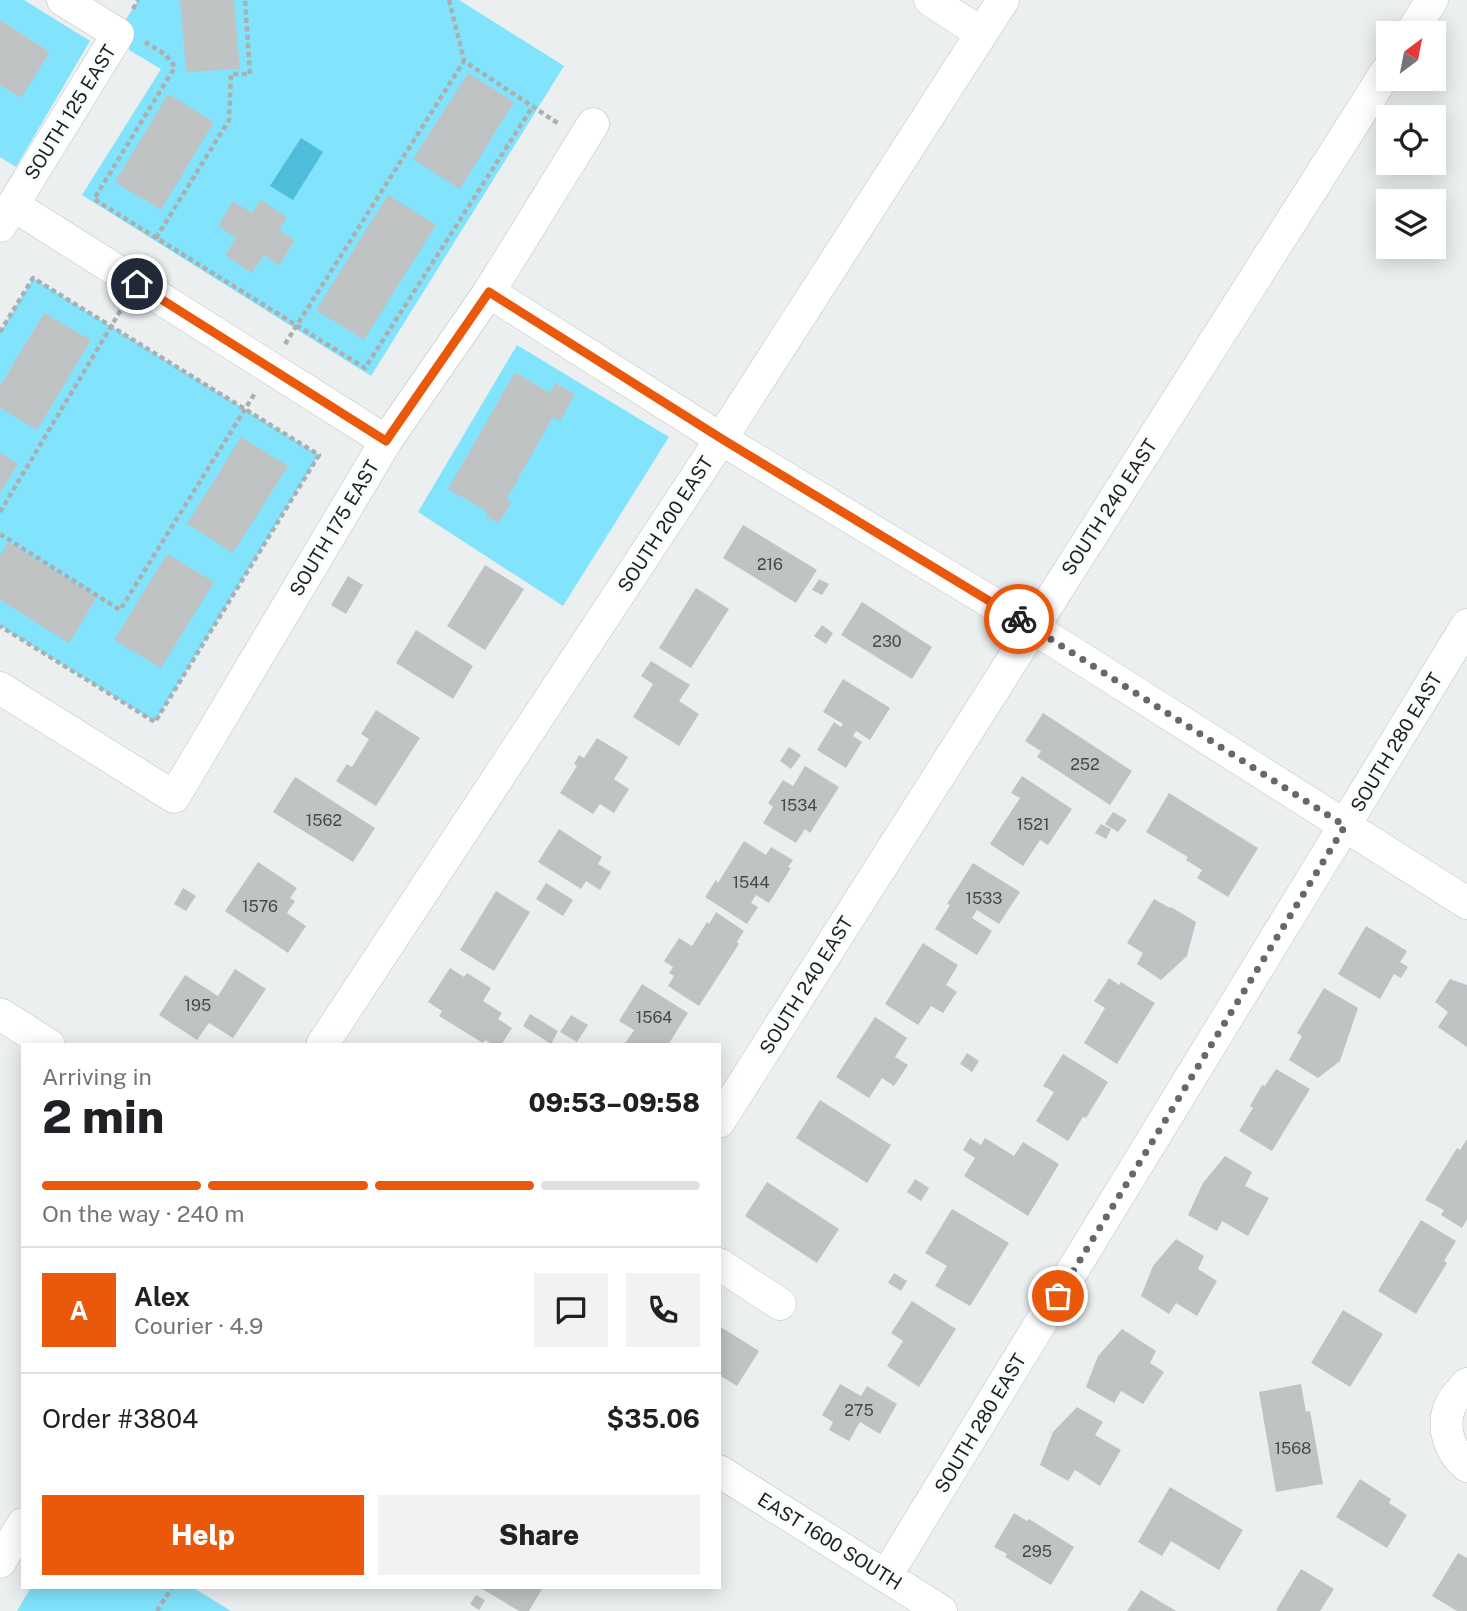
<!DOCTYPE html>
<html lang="en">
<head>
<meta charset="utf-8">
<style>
	:root { --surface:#fff; --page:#f2f2f2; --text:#202124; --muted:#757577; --line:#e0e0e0; --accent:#ea580c }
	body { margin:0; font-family:"Public Sans",sans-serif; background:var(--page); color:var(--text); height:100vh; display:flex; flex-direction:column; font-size:26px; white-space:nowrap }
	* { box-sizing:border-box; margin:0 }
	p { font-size:23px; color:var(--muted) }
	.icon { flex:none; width:38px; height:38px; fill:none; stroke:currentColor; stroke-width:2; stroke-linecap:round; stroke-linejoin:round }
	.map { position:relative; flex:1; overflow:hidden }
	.side { position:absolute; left:21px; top:1043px; width:700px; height:546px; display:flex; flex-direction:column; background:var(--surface); border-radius:0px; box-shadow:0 4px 18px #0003 }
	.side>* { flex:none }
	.needle { width:46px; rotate:32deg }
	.buttons { position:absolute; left:1376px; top:21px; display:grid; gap:14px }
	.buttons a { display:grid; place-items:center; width:70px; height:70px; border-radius:0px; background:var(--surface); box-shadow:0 4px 18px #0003; font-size:35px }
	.pin { position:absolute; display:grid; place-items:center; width:60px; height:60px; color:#fff; margin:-30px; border:4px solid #fff; border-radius:50%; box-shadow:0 2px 7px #0007 }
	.courier { position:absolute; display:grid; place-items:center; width:70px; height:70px; margin:-35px; border:5px solid #ea580c; border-radius:50%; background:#fff; color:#222; box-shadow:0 2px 9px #0007 }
	.overview em { font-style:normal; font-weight:800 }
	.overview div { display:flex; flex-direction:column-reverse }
	.overview { display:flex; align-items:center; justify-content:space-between; height:119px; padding:0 21px }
	h1 { font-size:46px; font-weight:800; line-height:52px }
	.bar { display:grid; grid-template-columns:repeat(4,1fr); gap:10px 7px; align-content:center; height:84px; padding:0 21px }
	.bar i { height:9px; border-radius:5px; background:var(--line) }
	.bar .current { background:var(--accent) }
	.bar p { grid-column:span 4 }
	.line { display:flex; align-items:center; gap:18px; padding:0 21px; border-top:2px solid var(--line) }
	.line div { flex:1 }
	.round { display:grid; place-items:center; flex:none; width:74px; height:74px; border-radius:0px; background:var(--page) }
	.cta { display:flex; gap:14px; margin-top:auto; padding:14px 21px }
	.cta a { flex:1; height:80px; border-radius:0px; background:var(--accent); color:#fff; font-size:28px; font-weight:800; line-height:80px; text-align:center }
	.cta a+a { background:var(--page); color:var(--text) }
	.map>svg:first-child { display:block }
	.green { fill:#82e3fd }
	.water { fill:#4ebdd9 }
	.building { fill:#c0c3c4 }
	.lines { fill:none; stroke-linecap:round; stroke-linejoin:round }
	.minor-casing { stroke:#bec2c3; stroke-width:33 }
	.path { stroke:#acafaf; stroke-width:4.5; stroke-dasharray:5 3.5; stroke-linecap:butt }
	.minor { stroke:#fff; stroke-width:32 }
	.done { stroke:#666869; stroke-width:7; stroke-dasharray:0 12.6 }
	.route { stroke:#ea580c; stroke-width:9 }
	.labels { text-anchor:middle; stroke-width:6; stroke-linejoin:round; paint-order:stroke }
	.number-label { font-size:16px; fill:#474949 }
	.street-label { font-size:19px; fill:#1f2020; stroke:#f9fdfe }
</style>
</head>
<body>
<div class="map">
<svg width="1467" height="1611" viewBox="0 0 1467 1611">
	<rect width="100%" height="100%" fill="#ebeff0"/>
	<path class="green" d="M0 0H24L90 41 16 167 0 157Z
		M138 0H459L564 66 371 376 82 195 161 69 129 50 125 21Z
		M33 278 319 455 155 722 0 626V332Z
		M517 345 669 437 563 606 418 512Z
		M31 1587H192L231 1611H17Z"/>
	<path class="water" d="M301 138 323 152 293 200 270 186Z"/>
	<path class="building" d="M180 0H234L240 69 186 72Z
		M0 20 50 52 21 98 0 85Z
		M468 73 514 102 460 189 413 159Z
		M168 94 214 122 161 210 115 182Z
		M388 195 436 225 364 340 316 310Z
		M260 200 287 217 279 230 295 240 279 266 264 255 252 273 225 255 236 238 218 226 233 201 252 213Z
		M44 313 91 340 37 430 0 408V386Z
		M515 372 550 393 555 383 575 394 560 421 553 417 506 500 512 501 499 523 486 516 488 512 448 489Z
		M241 437 288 466 233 553 187 524Z
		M0 453 18 464 0 493Z
		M743 525 817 570 796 603 723 558Z
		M8 542 97 597 69 643 0 600V556Z
		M167 554 214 582 161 668 114 640Z
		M485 565 524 589 485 650 447 626Z
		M348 576 363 585 346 614 331 605Z
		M819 579 829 584 822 595 812 590Z
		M696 588 729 609 691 668 659 648Z
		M862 602 932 647 912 679 841 635Z
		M822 625 833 633 826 644 814 636Z
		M416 630 473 666 453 699 396 663Z
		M651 661 690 685 679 701 699 714 679 746 633 717 653 684 641 676Z
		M843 679 890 708 870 740 856 731 853 736 862 742 846 768 817 750 834 722 841 727 843 724 823 712Z
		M376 710 420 738 376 806 336 781 347 764 352 767 369 739 361 734Z
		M1043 713 1132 771 1110 805 1037 757 1041 751 1025 741Z
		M597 738 628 757 614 779 629 789 614 813 600 804 593 814 560 793 577 766 574 764 579 755 584 758Z
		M789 747 801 755 791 769 780 761Z
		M805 766 839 787 810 833 805 829 796 843 763 823 773 807 768 803 783 780 793 786Z
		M1022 776 1072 809 1048 845 1040 840 1023 866 990 844 1020 798 1011 793Z
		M295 777 375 828 353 862 273 812Z
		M1169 793 1258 848 1228 897 1197 878 1202 870 1186 860 1188 857 1146 832Z
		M1113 812 1127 820 1118 832 1105 824Z
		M1101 824 1111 829 1106 839 1095 833Z
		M559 829 602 857 598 864 611 872 600 890 586 881 581 889 538 862Z
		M744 841 766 855 771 847 793 860 788 867 791 868 769 903 756 895 751 903 758 907 747 924 705 897 716 880 718 883Z
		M258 862 297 888 290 898 295 901 287 913 306 926 288 953 225 911Z
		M973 863 1020 892 999 924 977 910 972 918 992 931 977 955 935 929 950 905 947 904Z
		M546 883 573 900 563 916 536 899Z
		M183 888 196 896 186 911 174 904Z
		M496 891 530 912 494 971 460 950Z
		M1154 899 1170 908 1171 907 1196 922 1187 956 1161 980 1137 964 1143 953 1127 943Z
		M716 912 744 931 737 942 739 944 699 1006 668 986 674 976 669 973 673 967 664 961 679 938 692 946 707 922 709 924Z
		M1366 926 1407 951 1400 962 1408 967 1401 978 1394 974 1380 999 1338 974Z
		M923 943 958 965 946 985 957 992 943 1013 931 1006 918 1025 885 1004Z
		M450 968 464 977 467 973 491 988 483 1001 502 1013 498 1019 512 1028 501 1045H494L485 1040 483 1043 439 1016 442 1011 428 1002Z
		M235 969 266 989 233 1038 209 1023 197 1040 159 1015 185 975 218 996Z
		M1109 978 1119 985 1121 982 1155 1003 1117 1064 1084 1043 1105 1008 1094 1001Z
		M1450 979 1467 985V1047L1438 1027 1448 1012 1435 1002Z
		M642 984 688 1013 668 1045H624L634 1030 619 1021Z
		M1324 988 1358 1008 1340 1061 1318 1078 1289 1060 1302 1036 1297 1033Z
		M530 1014 558 1031 551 1044 523 1026Z
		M571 1015 588 1025 577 1042 560 1032Z
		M875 1017 907 1038 895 1057 908 1065 894 1086 882 1078 869 1098 836 1077Z
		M967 1053 979 1061 972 1072 960 1064Z
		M1063 1054 1108 1082 1086 1118 1083 1117 1068 1141 1036 1121 1054 1092 1043 1086Z
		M1276 1069 1310 1089 1272 1151 1239 1131 1253 1108 1250 1106 1262 1085 1265 1086Z
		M820 1100 891 1145 867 1183 796 1138Z
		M970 1138 981 1145 985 1138 1014 1156 1023 1142 1059 1164 1028 1216 964 1176 975 1158 963 1150Z
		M1467 1139V1219L1462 1228 1441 1215 1444 1210 1425 1200 1457 1148 1460 1150Z
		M1225 1156 1252 1172 1245 1186 1269 1198 1248 1236 1222 1221 1217 1231 1188 1215 1203 1183Z
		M915 1179 929 1188 921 1201 907 1192Z
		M767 1182 839 1229 817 1263 745 1216Z
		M952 1209 1009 1243 970 1306 935 1286 947 1266 925 1253Z
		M1421 1220 1456 1241 1444 1261 1447 1263 1416 1314 1378 1291Z
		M1176 1239 1204 1256 1198 1269 1217 1281 1197 1316 1176 1303 1169 1314 1141 1296 1153 1266Z
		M894 1273 907 1281 901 1291 888 1283Z
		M912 1301 956 1329 919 1387 887 1366 903 1341 891 1333Z
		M1343 1310 1383 1334 1350 1387 1311 1363Z
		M719 1326 759 1351 737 1386 719 1375Z
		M1122 1329 1156 1351 1150 1363 1164 1372 1143 1404 1121 1391 1114 1403 1086 1387 1098 1356Z
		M840 1384 861 1396 867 1386 897 1404 880 1434 860 1422 849 1441 829 1430 833 1422 822 1415Z
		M1301 1384 1306 1412 1310 1411 1323 1484 1276 1492 1259 1392Z
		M1077 1407 1103 1422 1095 1435 1121 1450 1100 1486 1075 1470 1068 1481 1040 1465 1053 1432Z
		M1360 1479 1391 1499 1389 1503 1407 1515 1387 1548 1336 1517Z
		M1170 1487 1243 1530 1219 1570 1171 1541 1162 1556 1138 1542Z
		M1014 1513 1027 1521 1029 1519 1074 1547 1051 1585 1005 1557 1007 1554 994 1547Z
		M1458 1553 1467 1558V1611H1457L1432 1596Z
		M1301 1569 1334 1589 1320 1611H1278L1276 1610Z
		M479 1587H543L529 1611H519Z
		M1141 1590 1176 1611H1127Z
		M476 1595 485 1600 479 1610 470 1604Z"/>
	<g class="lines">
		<defs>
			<path id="minor" d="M930 0 981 33
				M1411 33 1432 0
				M13 205 386 441
				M0 226 118 34 63 0
				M489 292 721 439 1032 627 1467 903
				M0 688 174 797 386 441 489 292 593 124
				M0 1014 49 1045
				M322 1045 721 439 1003 0
				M719 1122 1388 69
				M719 1264 780 1304
				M1467 1384C1461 1391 1454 1397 1450 1406 1441 1428 1450 1452 1467 1466
				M719 1471 941 1611
				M0 1562 23 1524
				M886 1576 1467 625"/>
		</defs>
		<use href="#minor" class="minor-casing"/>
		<path class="path" d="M449 0 464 60
			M133 9 138 0
			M145 42 166 55 175 67 94 199 365 368 533 106
			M156 238 229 120 231 74H250L245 0
			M0 332 33 278 319 455 155 722 0 626
			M285 344 464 61 559 124
			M0 512 122 308
			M0 534 120 610 255 393
			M157 1611 172 1587"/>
		<use href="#minor" class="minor"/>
	</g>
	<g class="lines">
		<path class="done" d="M1019 619 1345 826 1058 1296"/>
		<path class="route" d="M137 284 386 441 489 292 722 439 1019 619"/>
	</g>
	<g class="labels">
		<g class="number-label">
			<text x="770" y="570">216</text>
			<text x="887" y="647">230</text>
			<text x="1085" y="770">252</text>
			<text x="799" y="811">1534</text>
			<text x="324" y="826">1562</text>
			<text x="1033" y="830">1521</text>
			<text x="751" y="888">1544</text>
			<text x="984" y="904">1533</text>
			<text x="260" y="912">1576</text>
			<text x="198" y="1011">195</text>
			<text x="654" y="1023">1564</text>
			<text x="859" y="1416">275</text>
			<text x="1293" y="1454">1568</text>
			<text x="1037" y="1557">295</text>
		</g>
		<g class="street-label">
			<text transform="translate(70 112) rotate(-58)" y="7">SOUTH 125 EAST</text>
			<text transform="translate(1109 507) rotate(-57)" y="7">SOUTH 240 EAST</text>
			<text transform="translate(665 524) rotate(-57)" y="7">SOUTH 200 EAST</text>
			<text transform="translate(334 528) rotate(-59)" y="7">SOUTH 175 EAST</text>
			<text transform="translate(1396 742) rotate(-59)" y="7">SOUTH 280 EAST</text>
			<text transform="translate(806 985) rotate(-58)" y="7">SOUTH 240 EAST</text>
			<text transform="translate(980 1423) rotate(-59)" y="7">SOUTH 280 EAST</text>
			<text transform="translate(830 1541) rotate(32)" y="7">EAST 1600 SOUTH</text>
		</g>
	</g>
</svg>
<div class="buttons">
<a><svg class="needle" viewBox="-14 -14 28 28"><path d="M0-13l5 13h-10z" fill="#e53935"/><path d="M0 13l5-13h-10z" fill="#757577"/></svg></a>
<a><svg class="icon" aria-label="locate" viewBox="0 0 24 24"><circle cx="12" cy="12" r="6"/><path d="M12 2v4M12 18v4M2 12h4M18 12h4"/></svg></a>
<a><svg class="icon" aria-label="layers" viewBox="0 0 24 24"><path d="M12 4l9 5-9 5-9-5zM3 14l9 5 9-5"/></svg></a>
</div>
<div class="pin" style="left:1058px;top:1296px;background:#ea580c"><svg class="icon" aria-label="bag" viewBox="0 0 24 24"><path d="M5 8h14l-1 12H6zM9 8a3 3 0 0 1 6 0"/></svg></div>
<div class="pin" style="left:137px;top:284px;background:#1f2937"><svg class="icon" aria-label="home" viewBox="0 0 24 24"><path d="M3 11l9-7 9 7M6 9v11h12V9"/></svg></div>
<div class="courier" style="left:1019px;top:619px"><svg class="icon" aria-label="bike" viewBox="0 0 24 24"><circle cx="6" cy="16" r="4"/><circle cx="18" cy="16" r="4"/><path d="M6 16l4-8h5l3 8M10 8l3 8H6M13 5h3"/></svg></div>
<section class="side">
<div class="overview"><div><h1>2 min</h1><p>Arriving in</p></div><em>09:53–09:58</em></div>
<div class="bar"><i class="current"></i><i class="current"></i><i class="current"></i><i></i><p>On the way · 240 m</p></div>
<div class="line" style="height:126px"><b class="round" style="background:var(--accent);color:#fff">A</b><div><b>Alex</b><p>Courier · 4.9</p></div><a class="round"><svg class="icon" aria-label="chat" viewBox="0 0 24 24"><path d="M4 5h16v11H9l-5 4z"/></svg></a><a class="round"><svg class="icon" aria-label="phone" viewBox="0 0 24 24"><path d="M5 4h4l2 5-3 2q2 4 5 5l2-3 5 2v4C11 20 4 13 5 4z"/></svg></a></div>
<div class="line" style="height:91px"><div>Order #3804</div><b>$35.06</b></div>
<div class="cta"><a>Help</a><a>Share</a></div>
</section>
</div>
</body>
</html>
